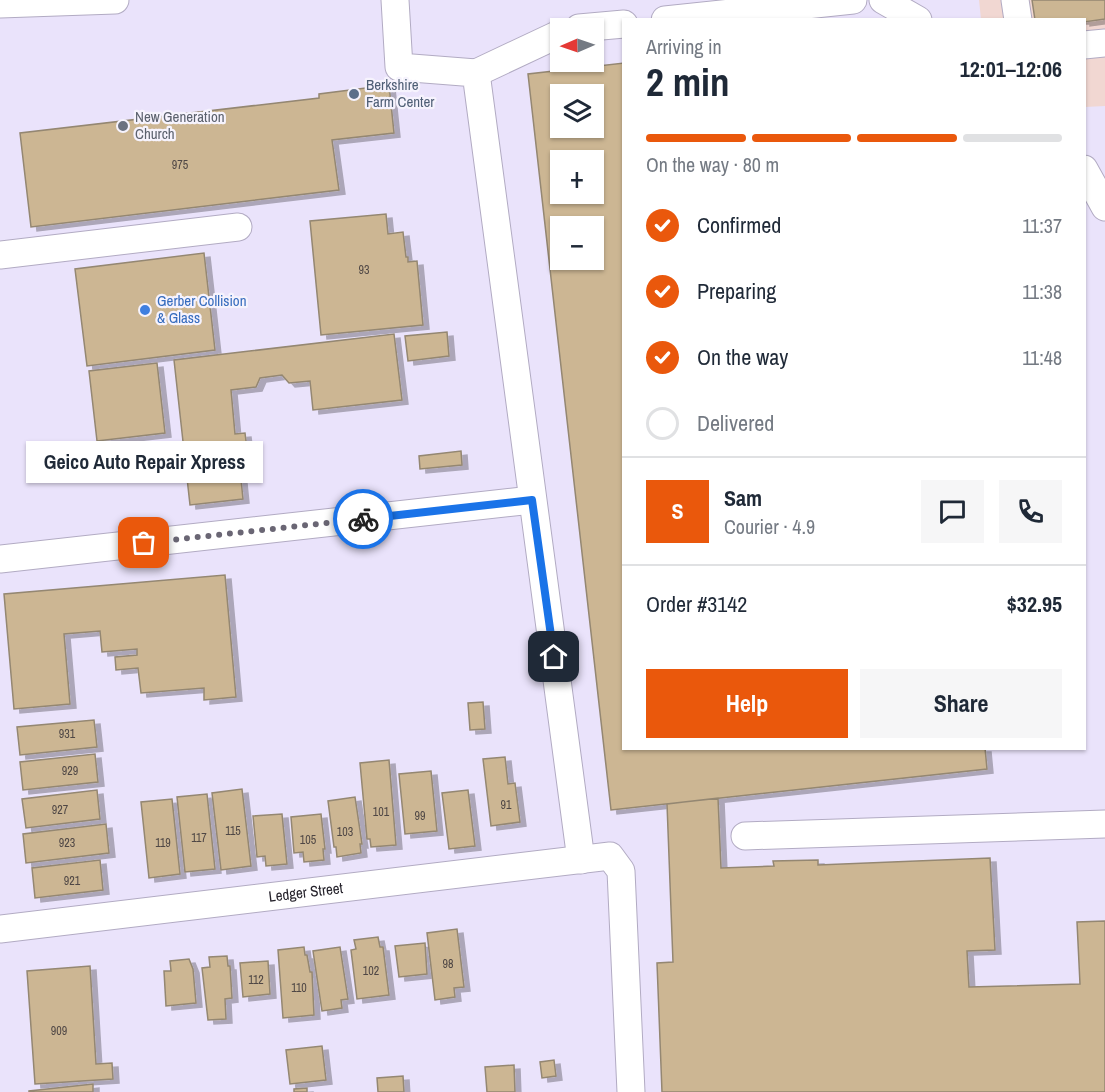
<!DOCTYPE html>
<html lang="en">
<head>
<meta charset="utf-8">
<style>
	:root { --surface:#fff; --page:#f6f6f7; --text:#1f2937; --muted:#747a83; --line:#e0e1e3; --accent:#ea580c }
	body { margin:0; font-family:"Archivo Narrow",sans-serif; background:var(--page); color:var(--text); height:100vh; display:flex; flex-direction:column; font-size:22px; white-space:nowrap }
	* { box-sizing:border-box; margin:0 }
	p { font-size:20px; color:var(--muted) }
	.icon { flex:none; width:33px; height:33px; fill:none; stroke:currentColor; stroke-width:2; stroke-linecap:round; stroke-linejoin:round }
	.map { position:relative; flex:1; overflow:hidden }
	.drawer { position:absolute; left:622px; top:18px; width:464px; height:732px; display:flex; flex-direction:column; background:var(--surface); border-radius:0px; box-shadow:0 2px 4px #0004 }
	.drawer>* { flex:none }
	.needle { width:39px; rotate:268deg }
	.tools { position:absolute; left:550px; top:18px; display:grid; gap:12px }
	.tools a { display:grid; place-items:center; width:54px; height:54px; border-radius:0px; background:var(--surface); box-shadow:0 2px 4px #0004; font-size:30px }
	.pin { position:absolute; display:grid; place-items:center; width:51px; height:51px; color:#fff; margin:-26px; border-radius:12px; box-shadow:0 3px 9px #0006 }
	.courier { position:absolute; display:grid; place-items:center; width:60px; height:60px; margin:-30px; border:4px solid #1a73e8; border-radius:50%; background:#fff; color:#222; box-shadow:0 2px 8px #0007 }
	.bubble { position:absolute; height:42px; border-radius:0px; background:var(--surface); box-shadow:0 2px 4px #0004; font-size:20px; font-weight:700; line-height:42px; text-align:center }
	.summary em { font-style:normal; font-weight:700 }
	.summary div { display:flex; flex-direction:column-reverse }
	.summary { display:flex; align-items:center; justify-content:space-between; height:102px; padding:0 24px }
	h1 { font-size:39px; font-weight:700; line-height:45px }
	.bar { display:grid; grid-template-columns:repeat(4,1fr); gap:9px 6px; align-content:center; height:72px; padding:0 24px }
	.bar i { height:8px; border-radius:4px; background:var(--line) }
	.bar .on { background:var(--accent) }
	.bar p { grid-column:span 4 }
	.line { display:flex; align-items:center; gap:15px; padding:0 24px; border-top:2px solid var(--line) }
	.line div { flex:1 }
	.round { display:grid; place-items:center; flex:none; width:63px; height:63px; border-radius:0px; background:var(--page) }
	ol { padding:0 24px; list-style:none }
	li { display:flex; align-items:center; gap:18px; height:66px }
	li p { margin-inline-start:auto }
	li .icon { padding:6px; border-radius:50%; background:var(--accent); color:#fff; stroke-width:4 }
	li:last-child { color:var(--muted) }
	li i { width:33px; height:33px; border:3px solid var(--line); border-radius:50% }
	.primary-button { display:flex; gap:12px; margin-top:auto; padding:12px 24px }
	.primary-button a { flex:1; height:69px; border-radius:0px; background:var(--accent); color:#fff; font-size:24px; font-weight:700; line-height:69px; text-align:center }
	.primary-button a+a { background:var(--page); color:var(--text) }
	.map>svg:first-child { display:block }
	.commercial { fill:#f1d7d2 }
	.building { fill:#ccb693; stroke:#948772; stroke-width:1.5; fill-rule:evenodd; filter:url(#shadow) }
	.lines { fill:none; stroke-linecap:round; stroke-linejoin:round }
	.minor-casing { stroke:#b2abc3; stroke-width:29 }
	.minor { stroke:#fff; stroke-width:27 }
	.done { stroke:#6a6674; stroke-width:6; stroke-dasharray:0 10.8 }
	.route { stroke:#1a73e8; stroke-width:8 }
	.service-dot { fill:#5c6f8a; stroke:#f6f3fd; stroke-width:2 }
	.worship-dot { fill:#6b7280; stroke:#f6f3fd; stroke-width:2 }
	.shop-dot { fill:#3f7fe0; stroke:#f6f3fd; stroke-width:2 }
	.labels { text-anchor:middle; stroke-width:4.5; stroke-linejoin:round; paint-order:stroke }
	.number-label { font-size:12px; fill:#4f4745 }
	.service-label { font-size:15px; fill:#4e5e75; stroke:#f6f3fd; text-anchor:start }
	.worship-label { font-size:15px; fill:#5b616d; stroke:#f6f3fd; text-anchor:start }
	.shop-label { font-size:15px; fill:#366cbe; stroke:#f6f3fd; text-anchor:start }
	.street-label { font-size:15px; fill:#25222b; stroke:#f6f3fd }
</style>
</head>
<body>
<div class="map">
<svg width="1105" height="1092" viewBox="0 0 1105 1092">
	<defs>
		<filter id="shadow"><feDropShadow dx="6" dy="4" stdDeviation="0" flood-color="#0004"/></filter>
	</defs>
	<rect width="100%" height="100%" fill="#eae3fb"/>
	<path class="commercial" d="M979 0H1105V106L1085 107 1084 20 981 19Z"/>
	<path class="building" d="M1032 0H1105V19L1084 22V20H1035Z
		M624 63V748H985L987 769 611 810 528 74ZM561 94H594V128H561ZM561 160H594V194H561ZM561 226H594V260H561Z
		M389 85 394 133 332 140 339 190 31 227 20 133 319 98V94Z
		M386 214 388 234 403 232 406 257H408V262L417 261 423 325 321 335 310 221Z
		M204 253 215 350 87 366 75 269Z
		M447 332 449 356 408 361 405 336Z
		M394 334 402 400 313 410 310 381 289 383 282 375 260 378 256 387 231 390 235 434 245 433 247 449 238 450 243 499 190 505 174 360Z
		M157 363 165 433 97 441 89 371Z
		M461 451 462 465 420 469 419 456Z
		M225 575 236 697 204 700V688L141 693 138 668 116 670 115 657 137 655V649L102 652 100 631 64 634 70 704 14 709 4 594Z
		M483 702 485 729 470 730 468 703Z
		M94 720 97 747 20 755 17 727Z
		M95 754 98 782 23 790 20 762Z
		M505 757 508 784 515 783 520 822 491 826 483 759Z
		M389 760 396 845 371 847 370 839H367L360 763Z
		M431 771 437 831 405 834 399 774Z
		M242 789 251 866 221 870 212 793Z
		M97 790 100 819 26 828 22 799Z
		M468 790 475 846 449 849 442 793Z
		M207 794 215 869 185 872 177 797Z
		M355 797 362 844H360L361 853 337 857 336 847H334L328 801Z
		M718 798 721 868 774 866 773 861 818 860V865L990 858 995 950 967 951 969 987 1080 984 1077 922 1105 921V1092H662L657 963 673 962 667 804Z
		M172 799 180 874 149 878 141 802Z
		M282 814 287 864 266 866 265 856 257 857 253 816Z
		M321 814 325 849H323L324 860 304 862 303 852 294 853 291 817Z
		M106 824 109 853 26 863 23 834Z
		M100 860 103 890 35 898 32 868Z
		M457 929 464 987 454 988 455 997 435 1000 427 933Z
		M378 937 380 947H383L389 995 357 999 351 950 356 949 354 940Z
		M425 943 427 974 399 977 395 946Z
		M304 947 305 955H307L310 972H312L314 1015 283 1018 278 950Z
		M340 947 348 999 341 1000 342 1008 322 1011 313 951Z
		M227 956 228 966H230L232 998 225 999 226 1019 208 1020 202 968 210 967 209 957Z
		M189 959 193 969 196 1003 166 1006 164 971H171L170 961Z
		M268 961 270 994 243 997 240 963Z
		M90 966 96 1064 112 1063 113 1079 35 1084 27 971Z
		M322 1046 326 1080 290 1084 286 1050Z
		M554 1060 556 1076 542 1078 540 1062Z
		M514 1065 515 1092H487L485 1067Z
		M403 1076 404 1092H378L377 1078Z
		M93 1084V1092H29V1091Z
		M307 1088V1092H294V1089Z"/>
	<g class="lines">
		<defs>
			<g id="minor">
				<path d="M395 0 399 67 476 73 581 860"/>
				<path d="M883 0 918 20"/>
				<path d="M1015 0 1018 20"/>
				<path d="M0 4 115 0"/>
				<path d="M665 20 853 0"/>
				<path d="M579 28 624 24"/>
				<path d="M1084 45 1105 43"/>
				<path d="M476 73 561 33"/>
				<path d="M1084 169 1105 207"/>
				<path d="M0 255 238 227"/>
				<path d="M0 559 532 500"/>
				<path d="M745 836 1105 824"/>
				<path id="s1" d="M0 929 610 856 621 871 631 1092"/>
			</g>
		</defs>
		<use href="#minor" class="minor-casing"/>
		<use href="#minor" class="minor"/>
	</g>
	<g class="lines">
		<path class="done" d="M144 543 363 519"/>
		<path class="route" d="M363 519 532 500 554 657"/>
	</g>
	<circle class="service-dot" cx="354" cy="94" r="6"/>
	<circle class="worship-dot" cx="123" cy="126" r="6"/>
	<circle class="shop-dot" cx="145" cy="310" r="6"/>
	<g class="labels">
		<g class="number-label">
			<text x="180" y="169">975</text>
			<text x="364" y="274">93</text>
			<text x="67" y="738">931</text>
			<text x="70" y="775">929</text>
			<text x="506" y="809">91</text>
			<text x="60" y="814">927</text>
			<text x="381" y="816">101</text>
			<text x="420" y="820">99</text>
			<text x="233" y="835">115</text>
			<text x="345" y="836">103</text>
			<text x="199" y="842">117</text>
			<text x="308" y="844">105</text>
			<text x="67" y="847">923</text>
			<text x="163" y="847">119</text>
			<text x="72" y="885">921</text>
			<text x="448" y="968">98</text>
			<text x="371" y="975">102</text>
			<text x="256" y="984">112</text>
			<text x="299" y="992">110</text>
			<text x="59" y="1035">909</text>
		</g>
		<g class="service-label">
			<text x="366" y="90">Berkshire<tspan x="366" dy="17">Farm Center</tspan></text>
		</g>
		<g class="worship-label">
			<text x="135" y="122">New Generation<tspan x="135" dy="17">Church</tspan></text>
		</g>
		<g class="shop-label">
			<text x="157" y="306">Gerber Collision<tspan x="157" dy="17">&amp; Glass</tspan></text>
		</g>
		<g class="street-label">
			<text dy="5" stroke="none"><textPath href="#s1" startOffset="308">Ledger Street</textPath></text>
		</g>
	</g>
</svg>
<div class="tools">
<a><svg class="needle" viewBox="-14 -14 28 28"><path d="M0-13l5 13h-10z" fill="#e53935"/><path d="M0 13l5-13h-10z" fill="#747a83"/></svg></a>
<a><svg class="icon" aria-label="layers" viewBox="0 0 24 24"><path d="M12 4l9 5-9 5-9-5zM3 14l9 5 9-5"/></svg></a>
<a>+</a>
<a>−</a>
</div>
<div class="pin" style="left:144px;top:543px;background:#ea580c"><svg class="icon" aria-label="bag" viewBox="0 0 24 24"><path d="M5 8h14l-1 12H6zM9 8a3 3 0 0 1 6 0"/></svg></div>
<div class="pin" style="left:554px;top:657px;background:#1f2937"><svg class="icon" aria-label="home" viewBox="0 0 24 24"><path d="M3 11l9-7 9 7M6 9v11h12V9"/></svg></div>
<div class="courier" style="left:363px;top:519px"><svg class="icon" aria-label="bike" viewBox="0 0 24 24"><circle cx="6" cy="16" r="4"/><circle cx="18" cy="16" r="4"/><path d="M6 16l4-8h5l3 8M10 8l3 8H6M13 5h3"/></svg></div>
<div class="bubble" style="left:26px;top:441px;width:237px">Geico Auto Repair Xpress</div>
<section class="drawer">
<div class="summary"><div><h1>2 min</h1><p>Arriving in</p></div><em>12:01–12:06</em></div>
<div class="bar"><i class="on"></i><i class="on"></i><i class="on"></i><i></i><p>On the way · 80 m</p></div>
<ol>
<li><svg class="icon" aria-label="check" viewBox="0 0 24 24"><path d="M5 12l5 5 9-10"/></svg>Confirmed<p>11:37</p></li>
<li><svg class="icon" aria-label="check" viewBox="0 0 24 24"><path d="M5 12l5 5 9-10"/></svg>Preparing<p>11:38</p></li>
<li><svg class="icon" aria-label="check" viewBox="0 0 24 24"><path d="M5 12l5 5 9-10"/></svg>On the way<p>11:48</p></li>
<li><i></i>Delivered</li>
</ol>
<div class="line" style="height:108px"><b class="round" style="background:var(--accent);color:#fff">S</b><div><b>Sam</b><p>Courier · 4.9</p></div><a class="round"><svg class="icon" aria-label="chat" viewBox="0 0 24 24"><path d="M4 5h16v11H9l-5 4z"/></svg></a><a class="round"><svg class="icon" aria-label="phone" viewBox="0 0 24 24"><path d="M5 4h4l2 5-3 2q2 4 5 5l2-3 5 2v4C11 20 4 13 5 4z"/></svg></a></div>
<div class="line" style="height:78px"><div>Order #3142</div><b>$32.95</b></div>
<div class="primary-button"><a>Help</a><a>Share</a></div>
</section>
</div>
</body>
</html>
